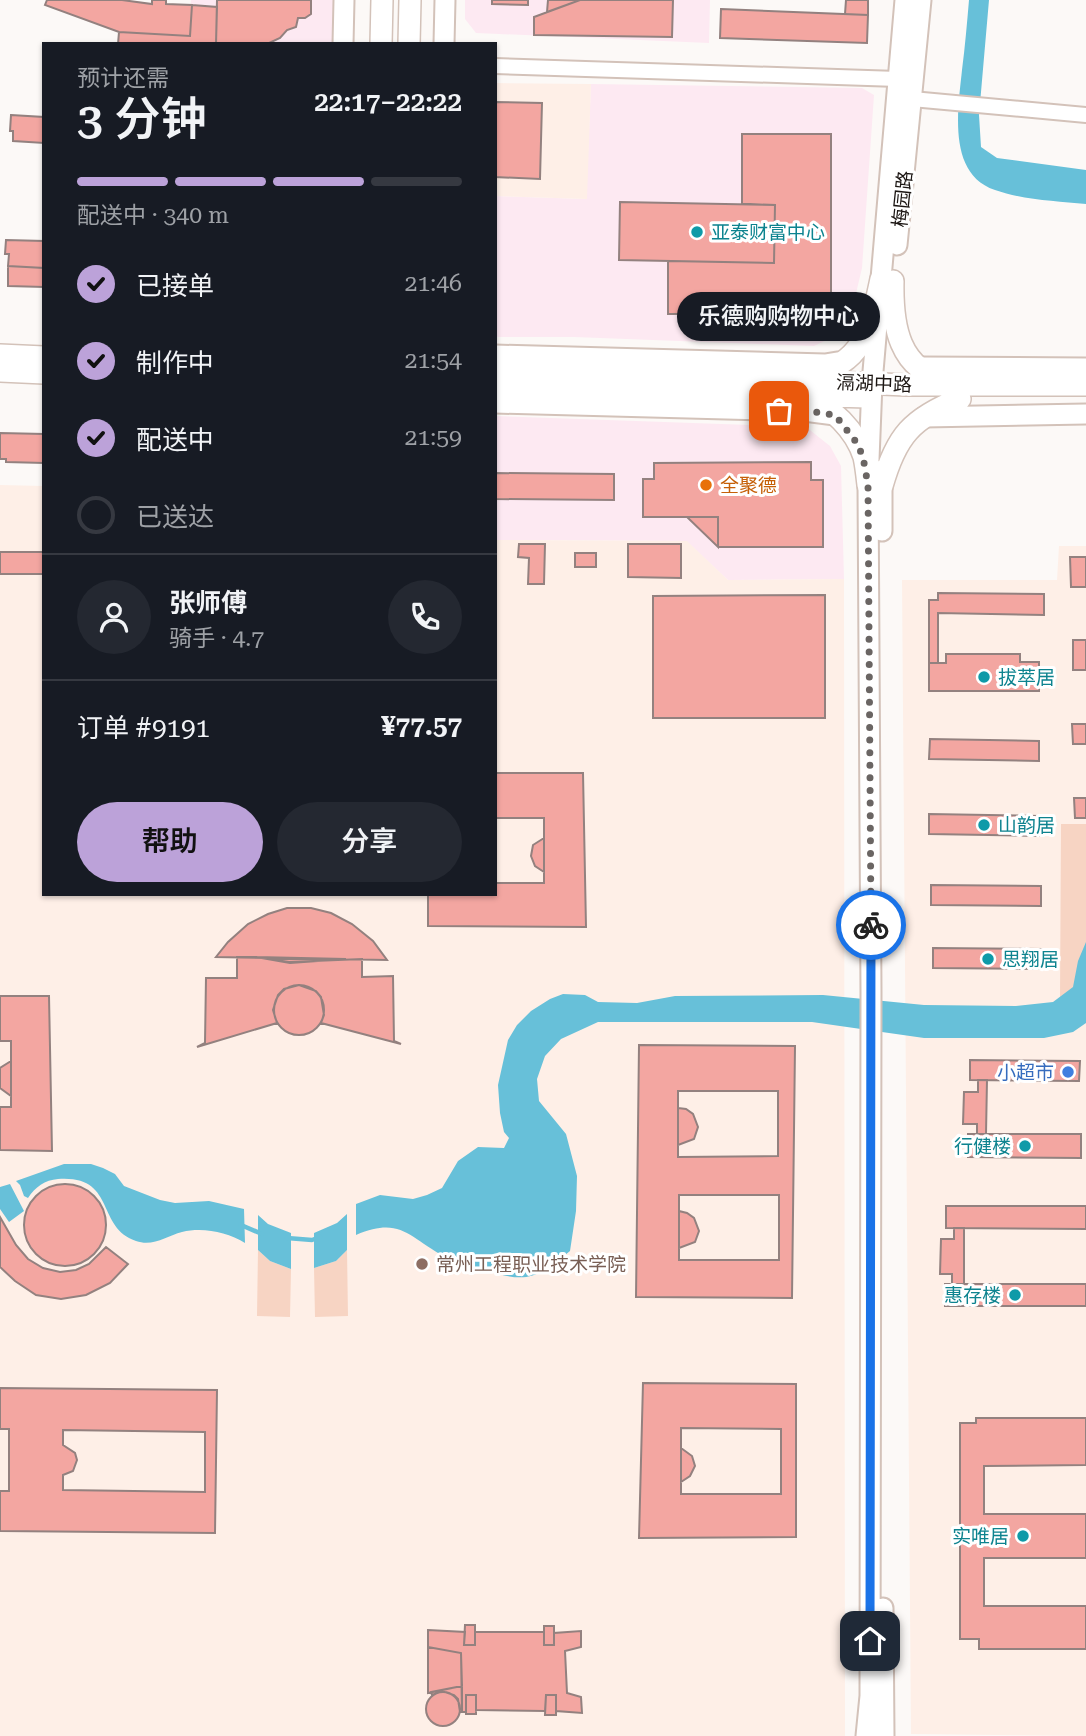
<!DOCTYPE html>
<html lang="zh">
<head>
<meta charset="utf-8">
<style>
	:root { --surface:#171b24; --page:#242831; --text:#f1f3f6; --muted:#9ea1a6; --line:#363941; --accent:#bca2d9 }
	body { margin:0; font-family:"Roboto Serif","Noto Sans SC",serif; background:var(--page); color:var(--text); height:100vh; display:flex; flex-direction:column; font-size:26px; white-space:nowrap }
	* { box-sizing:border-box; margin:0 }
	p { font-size:23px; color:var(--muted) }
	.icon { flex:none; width:38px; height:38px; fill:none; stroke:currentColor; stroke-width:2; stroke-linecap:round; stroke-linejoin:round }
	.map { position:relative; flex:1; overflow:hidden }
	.side { position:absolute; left:42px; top:42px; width:455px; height:854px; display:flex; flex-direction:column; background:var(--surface); border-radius:0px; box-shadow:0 2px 5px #0004 }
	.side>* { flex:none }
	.pin { position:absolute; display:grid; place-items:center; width:60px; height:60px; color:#fff; margin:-30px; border-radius:14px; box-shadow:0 4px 10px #0006 }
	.courier { position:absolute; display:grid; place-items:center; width:70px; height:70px; margin:-35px; border:5px solid #1a73e8; border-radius:50%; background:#fff; color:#222; box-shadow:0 2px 9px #0007 }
	.bubble { position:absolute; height:49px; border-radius:24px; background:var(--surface); box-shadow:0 2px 5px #0004; font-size:23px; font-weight:600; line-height:49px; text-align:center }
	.head em { font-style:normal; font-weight:600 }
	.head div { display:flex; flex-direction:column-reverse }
	.head { display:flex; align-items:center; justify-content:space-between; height:119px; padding:0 35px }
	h1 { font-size:46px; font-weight:600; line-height:52px }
	.bar { display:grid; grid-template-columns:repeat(4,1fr); gap:10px 7px; align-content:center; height:84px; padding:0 35px }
	.bar i { height:9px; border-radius:5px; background:var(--line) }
	.bar .on { background:var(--accent) }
	.bar p { grid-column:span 4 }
	.line { display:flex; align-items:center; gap:18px; padding:0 35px; border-top:2px solid var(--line) }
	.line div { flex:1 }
	.round { display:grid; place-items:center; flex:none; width:74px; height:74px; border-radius:37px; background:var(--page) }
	ol { padding:0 35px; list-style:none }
	li { display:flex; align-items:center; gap:21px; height:77px }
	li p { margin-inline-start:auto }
	li .icon { padding:7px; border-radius:50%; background:var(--accent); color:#111; stroke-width:4 }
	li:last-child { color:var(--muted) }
	li i { width:38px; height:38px; border:4px solid var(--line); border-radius:50% }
	.action { display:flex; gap:14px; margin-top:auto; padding:14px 35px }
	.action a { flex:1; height:80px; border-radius:42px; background:var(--accent); color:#111; font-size:28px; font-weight:600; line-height:80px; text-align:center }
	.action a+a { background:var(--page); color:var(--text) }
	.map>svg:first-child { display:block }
	.commercial { fill:#fde9f2 }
	.built { fill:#feefe7 }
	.green { fill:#f7d4c3 }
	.water { fill:#67c0d9 }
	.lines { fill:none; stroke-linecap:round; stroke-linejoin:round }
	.stream { stroke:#67c0d9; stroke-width:4.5 }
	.building { fill:#f3a6a1; stroke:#93817f; stroke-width:2; fill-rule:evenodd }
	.minor-casing { stroke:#d3c2b9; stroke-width:18 }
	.tertiary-casing { stroke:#d3c2b9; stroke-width:23 }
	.secondary-casing { stroke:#d3c2b9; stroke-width:24 }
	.minor { stroke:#fff; stroke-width:14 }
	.tertiary { stroke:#fff; stroke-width:19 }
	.secondary { stroke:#fff; stroke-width:21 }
	.done { stroke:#6a6563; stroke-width:7; stroke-dasharray:0 12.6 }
	.route { stroke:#1a73e8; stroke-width:9 }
	.culture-dot { fill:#0f9aa8; stroke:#fff; stroke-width:2.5 }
	.food-dot { fill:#e8710a; stroke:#fff; stroke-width:2.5 }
	.shop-dot { fill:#3f7fe0; stroke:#fff; stroke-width:2.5 }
	.education-dot { fill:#8d6e63; stroke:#fff; stroke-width:2.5 }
	.labels { text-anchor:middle; stroke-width:6; stroke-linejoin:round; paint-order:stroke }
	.street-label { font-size:19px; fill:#1c1613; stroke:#fff }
	.culture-label { font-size:19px; fill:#0d838f; stroke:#fff; text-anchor:start }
	.food-label { font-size:19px; fill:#c56008; stroke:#fff; text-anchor:start }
	.shop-label { font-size:19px; fill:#366cbe; stroke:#fff; text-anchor:end }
	.education-label { font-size:19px; fill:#785e54; stroke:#fff; text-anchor:start }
</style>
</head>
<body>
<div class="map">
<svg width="1086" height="1736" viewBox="0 0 1086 1736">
	<rect width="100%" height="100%" fill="#fcf9f7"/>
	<path class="commercial" d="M191 0H336V44H189Z
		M465 0H710L709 43 476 33 465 19Z
		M591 84 862 88 874 95 862 268 853 306 845 323 829 339 814 346 574 337H498L495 335V196L586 199Z
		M495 416 806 427 830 446 841 466 844 579 728 580 686 541 495 540Z"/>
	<path class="built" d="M495 83 591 84 587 199 495 196Z
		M0 485 44 486V894H495V540L687 541 728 580 844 579 845 1736H0Z
		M1059 546H1086V1736L911 1734 902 580H1057Z"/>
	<path class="green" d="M1061 824H1086V1022L1060 998Z
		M258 1250 270 1261 291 1269 290 1317 257 1316Z
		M347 1250 348 1316 315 1317 314 1268 336 1261Z"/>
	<path class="water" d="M969 0H989L979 115 981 147 997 158 1086 170V204C1056 201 1024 200 995 190 947 174 958 109 962 70 965 47 967 23 969 0Z
		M1086 942V1023L1073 1032 1044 1038H924L812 1022H598L561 1039 545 1056 537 1079 539 1101 566 1134 577 1176 576 1211 570 1251C534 1281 526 1283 481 1269 469 1265 455 1262 445 1257 408 1237 401 1216 356 1235V1204L380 1195 413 1199 427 1195 442 1188 458 1161 478 1147 504 1148 509 1138 504 1132 500 1113 498 1085 508 1040 517 1025 531 1011 550 999 563 994 585 995 598 1002 637 1003 675 996 823 995 924 1005 1016 1006 1053 1002 1073 987 1078 961Z
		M64 1164H91L103 1168 115 1174 124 1186 160 1200 175 1203 209 1201 244 1209 245 1243C227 1232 203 1227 182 1232 167 1236 153 1247 136 1241 95 1227 117 1175 58 1179 45 1180 35 1187 28 1198L24 1196 20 1185 16 1181Z
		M10 1184 24 1211 9 1222 0 1209V1187Z
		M347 1214V1250L336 1261 314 1268V1233L337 1223Z
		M258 1215 268 1224 291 1233V1269L270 1261 258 1250Z"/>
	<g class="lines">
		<path class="stream" d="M241 1225 262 1234
			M287 1238 312 1240 320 1237"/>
	</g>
	<path class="building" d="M47 0H122L152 4V0H166V4L192 5 190 36 119 32 45 5Z
		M217 0H311V14L305 18H298L296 27 287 30 280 38 267 44H216Z
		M492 0H528V5L492 4Z
		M548 0H580L547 12Z
		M580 0H673L672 37 534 35V17Z
		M846 0H868V15L845 14Z
		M192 5 217 7 216 44H118L119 32 190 36Z
		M721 9 868 15 867 43 720 38Z
		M495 102 542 103 540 179 495 177Z
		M11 115 44 117V143L13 141V131H10Z
		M742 134H831V313L668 314V261L774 263 775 205 742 204Z
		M620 202 775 205 774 263 619 260Z
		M6 240 44 241V268L8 266 9 254H5Z
		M8 266 44 268V287L8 286Z
		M0 433 44 434V463L6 462V459H0Z
		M811 462V480H823V547H718V517H643V479H654V463Z
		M495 473 614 474V500L495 499Z
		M687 517H718V547Z
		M519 544H545L544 584H528L529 558 518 557Z
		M628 544H681V578L628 577Z
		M0 552H44L43 574H0Z
		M575 553H596V567H575Z
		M1070 557H1086V587H1071Z
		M938 593 1044 594V615L938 613V663H929V600H938Z
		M825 595V718H653V596Z
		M1073 640H1086V670H1073Z
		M946 654H1020V662H1039V691H929V663H946Z
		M1072 724H1086V744H1073Z
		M930 739 1039 741V761L929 759Z
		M495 773H583L586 927 428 926V894H495V883H544V818H495Z
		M1074 798H1086V818H1075Z
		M929 814 1039 816V836L929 834Z
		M544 838V872L535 866 531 856 533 845Z
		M931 885 1041 886V906L931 905Z
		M287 908H311L331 913 352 924 373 941 387 960 216 957 228 942 248 924 268 914Z
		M933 948 1043 949 1042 969 933 968Z
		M237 957H256L289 962 362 959V977L393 976 394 1041 401 1044 321 1023 324 1015 321 997 316 991 299 985 284 989 278 995 273 1010 277 1023 197 1047 205 1043 206 978H237Z
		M256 957 346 959 290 963Z
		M274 1010a25 25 0 1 1 50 0a25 25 0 1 1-50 0Z
		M0 996H49L52 1151 0 1150V1107H11V1041H0Z
		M639 1045 795 1046 792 1298 636 1297ZM678 1091H778V1156L678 1157ZM679 1195H779V1260H679Z
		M970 1060 1080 1061 1079 1081 970 1080Z
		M11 1061V1096L0 1088V1068Z
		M978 1080H987L986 1134H977V1124H963L964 1092H978Z
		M678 1108 686 1109 693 1114 698 1127 694 1139 678 1145Z
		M968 1134H1081V1158L968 1157Z
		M24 1225a41 41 0 1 1 82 0a41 41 0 1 1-82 0Z
		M946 1206H1086V1229L946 1228Z
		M679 1211 687 1213 694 1218 699 1231 695 1242 679 1248Z
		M0 1217 16 1245 28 1259 43 1268 60 1272 76 1270 89 1264 106 1247 128 1264 110 1283 86 1295 61 1299 36 1295 15 1281 0 1267Z
		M954 1228H964V1284H952V1274H940L941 1239H954Z
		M945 1284H1086V1306H945Z
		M643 1383 796 1384V1537L639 1538ZM681 1428 781 1429V1494H681Z
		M0 1388 217 1390 215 1533 0 1531V1491H9V1429H0ZM63 1430 205 1432V1492L63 1490V1475L73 1471 77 1460 75 1453 63 1445Z
		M976 1418H1086V1465L984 1466V1514H1086V1558H984V1606H1086V1649H979V1639H960V1423H976Z
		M681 1448 692 1456 695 1466 690 1476 681 1482Z
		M465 1625H475V1645H464Z
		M544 1626H554V1645H544Z
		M428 1630 465 1632 464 1645H475V1632H544V1645H554V1633L581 1631V1647L565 1651 567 1693 581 1697 582 1713 556 1711V1695H546L545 1711 476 1710V1695H466V1712H462L461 1653 428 1647Z
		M428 1647 461 1653 462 1686 428 1693Z
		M462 1686V1712H460L458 1699 454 1695 442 1691 432 1695 431 1692Z
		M426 1709a17 17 0 1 1 34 0a17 17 0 1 1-34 0Z
		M466 1695H476V1714H466Z
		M546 1695H556V1715H545Z"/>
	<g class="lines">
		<defs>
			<path id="minor" d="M495 66 898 79
				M912 99 1086 115"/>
			<path id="tertiary" d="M343 44 344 0
				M444 44 445 0
				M897 245 921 0
				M495 355 825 364 837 362
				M921 367 1086 368
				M495 403 804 411 835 415
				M924 417 1086 414
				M882 531V470
				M883 1608 884 1736
				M866 1736 870 1696 871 992 868 485 872 383 905 0"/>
			<path id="secondary" d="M381 44 382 0
				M409 44 410 0
				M893 281C892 325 898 370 949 382
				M0 355 44 357
				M495 368 906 385H1086
				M0 371 44 373
				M810 375C865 365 871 325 881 279
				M495 386 867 397
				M806 398C831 405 856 431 864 457 866 466 867 476 868 485
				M882 486C896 436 912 418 960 399"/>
		</defs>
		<use href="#minor" class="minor-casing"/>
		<use href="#tertiary" class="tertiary-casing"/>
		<use href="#secondary" class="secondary-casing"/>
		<use href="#minor" class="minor"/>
		<use href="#tertiary" class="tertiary"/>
		<use href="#secondary" class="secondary"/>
	</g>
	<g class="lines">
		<path class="done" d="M779 411 815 412 835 415 857 443 863 457 868 485 871 925"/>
		<path class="route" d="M870 1641 871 925"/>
	</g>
	<g class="culture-dot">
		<circle cx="697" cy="232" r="7"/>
		<circle cx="984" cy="677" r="7"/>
		<circle cx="984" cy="825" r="7"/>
		<circle cx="988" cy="959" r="7"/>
		<circle cx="1025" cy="1146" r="7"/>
		<circle cx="1015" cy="1295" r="7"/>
		<circle cx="1023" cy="1536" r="7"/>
	</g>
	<circle class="food-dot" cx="706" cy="485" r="7"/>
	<circle class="shop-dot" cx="1068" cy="1072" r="7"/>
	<circle class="education-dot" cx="422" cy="1264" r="7"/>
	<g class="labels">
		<g class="street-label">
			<text transform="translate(902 199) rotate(-84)" y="7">梅园路</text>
			<text transform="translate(874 383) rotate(2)" y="7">滆湖中路</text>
		</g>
		<g class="culture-label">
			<text x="711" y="239">亚泰财富中心</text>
			<text x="998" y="684">拔萃居</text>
			<text x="998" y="832">山韵居</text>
			<text x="1002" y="966">思翔居</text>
			<text x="1011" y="1153" text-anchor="end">行健楼</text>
			<text x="1001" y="1302" text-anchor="end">惠存楼</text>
			<text x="1009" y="1543" text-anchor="end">实唯居</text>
		</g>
		<g class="food-label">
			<text x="720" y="492">全聚德</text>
		</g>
		<g class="shop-label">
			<text x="1054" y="1079">小超市</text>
		</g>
		<g class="education-label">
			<text x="436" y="1271">常州工程职业技术学院</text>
		</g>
	</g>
</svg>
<div class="pin" style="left:779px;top:411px;background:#ea580c"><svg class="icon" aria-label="bag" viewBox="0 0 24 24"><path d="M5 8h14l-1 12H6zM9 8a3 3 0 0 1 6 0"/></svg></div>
<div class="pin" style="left:870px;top:1641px;background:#1f2937"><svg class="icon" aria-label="home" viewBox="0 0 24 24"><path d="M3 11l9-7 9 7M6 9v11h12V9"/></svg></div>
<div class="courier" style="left:871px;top:925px"><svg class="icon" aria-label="bike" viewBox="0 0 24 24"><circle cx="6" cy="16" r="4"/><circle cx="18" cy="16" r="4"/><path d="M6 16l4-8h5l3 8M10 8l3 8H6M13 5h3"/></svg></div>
<div class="bubble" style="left:677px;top:292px;width:203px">乐德购购物中心</div>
<section class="side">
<div class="head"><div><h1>3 分钟</h1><p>预计还需</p></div><em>22:17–22:22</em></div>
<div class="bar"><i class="on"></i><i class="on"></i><i class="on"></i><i></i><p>配送中 · 340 m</p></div>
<ol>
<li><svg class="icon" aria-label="check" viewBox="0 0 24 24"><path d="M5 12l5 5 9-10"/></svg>已接单<p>21:46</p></li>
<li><svg class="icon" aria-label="check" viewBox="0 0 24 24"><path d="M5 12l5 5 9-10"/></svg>制作中<p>21:54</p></li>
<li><svg class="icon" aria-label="check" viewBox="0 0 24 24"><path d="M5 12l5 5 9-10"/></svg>配送中<p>21:59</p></li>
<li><i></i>已送达</li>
</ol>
<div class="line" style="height:126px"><a class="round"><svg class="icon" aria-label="person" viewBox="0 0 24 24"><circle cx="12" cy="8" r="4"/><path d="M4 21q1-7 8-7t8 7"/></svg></a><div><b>张师傅</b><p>骑手 · 4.7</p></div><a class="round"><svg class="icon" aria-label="phone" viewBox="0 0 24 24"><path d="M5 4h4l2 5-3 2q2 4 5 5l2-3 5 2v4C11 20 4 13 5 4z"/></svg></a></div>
<div class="line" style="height:91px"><div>订单 #9191</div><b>¥77.57</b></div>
<div class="action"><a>帮助</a><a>分享</a></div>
</section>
</div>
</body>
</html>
